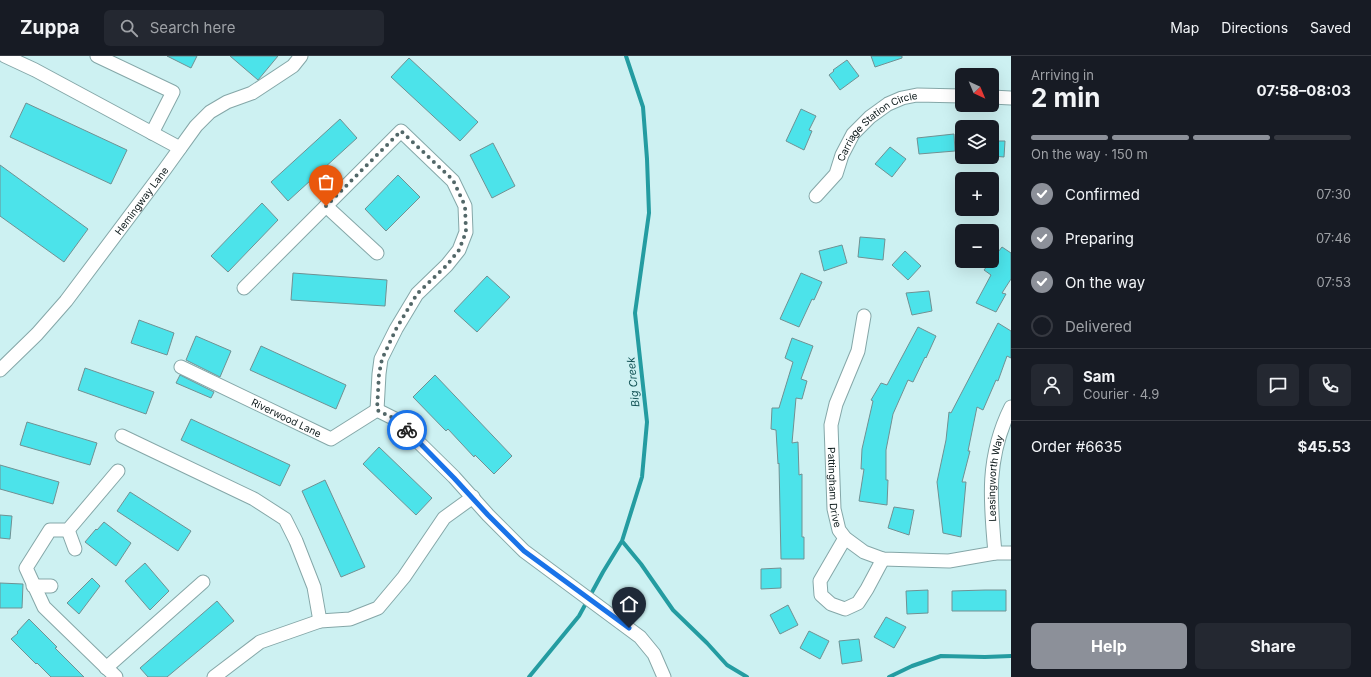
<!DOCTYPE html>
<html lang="en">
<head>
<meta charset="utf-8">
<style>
	:root { --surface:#171b24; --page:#242831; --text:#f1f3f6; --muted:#9ea1a6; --line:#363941; --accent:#8c9099 }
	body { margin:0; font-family:Inter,sans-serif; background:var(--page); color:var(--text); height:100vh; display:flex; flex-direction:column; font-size:15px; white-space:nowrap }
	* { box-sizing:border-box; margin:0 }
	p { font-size:13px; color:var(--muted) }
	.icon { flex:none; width:22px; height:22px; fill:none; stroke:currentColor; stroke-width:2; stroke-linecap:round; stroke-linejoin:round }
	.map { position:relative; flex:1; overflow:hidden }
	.details { display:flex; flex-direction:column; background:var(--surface); width:360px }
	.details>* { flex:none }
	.needle { width:26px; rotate:136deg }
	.fabs { position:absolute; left:955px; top:12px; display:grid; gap:8px }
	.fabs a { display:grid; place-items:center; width:44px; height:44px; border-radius:6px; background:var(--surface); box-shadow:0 4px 16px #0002; font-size:20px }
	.pin { position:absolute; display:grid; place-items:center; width:34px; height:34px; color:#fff; margin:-41px -17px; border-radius:50% 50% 50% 0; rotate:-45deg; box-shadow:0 0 4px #0007 }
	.pin .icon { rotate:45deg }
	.courier { position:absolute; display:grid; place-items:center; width:40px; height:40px; margin:-20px; border:3px solid #1a73e8; border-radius:50%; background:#fff; color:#222; box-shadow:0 1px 5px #0007 }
	.headline em { font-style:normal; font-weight:700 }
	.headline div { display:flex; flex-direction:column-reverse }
	.headline { display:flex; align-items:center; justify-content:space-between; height:68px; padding:0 20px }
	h1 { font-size:26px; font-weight:700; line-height:30px }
	.bar { display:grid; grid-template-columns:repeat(4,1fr); gap:6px 4px; align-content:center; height:48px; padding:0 20px }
	.bar i { height:5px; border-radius:3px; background:var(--line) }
	.bar .on { background:var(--accent) }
	.bar p { grid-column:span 4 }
	.line { display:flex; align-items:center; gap:10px; padding:0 20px; border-top:1px solid var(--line) }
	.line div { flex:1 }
	.round { display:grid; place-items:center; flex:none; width:42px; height:42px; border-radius:6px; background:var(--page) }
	ol { padding:0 20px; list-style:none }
	li { display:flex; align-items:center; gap:12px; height:44px }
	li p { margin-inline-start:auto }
	li .icon { padding:4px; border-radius:50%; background:var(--accent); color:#fff; stroke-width:4 }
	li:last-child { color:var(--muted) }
	li i { width:22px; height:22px; border:2px solid var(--line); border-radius:50% }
	.cta { display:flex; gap:8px; margin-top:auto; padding:8px 20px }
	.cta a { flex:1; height:46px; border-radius:6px; background:var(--accent); color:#fff; font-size:16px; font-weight:700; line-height:46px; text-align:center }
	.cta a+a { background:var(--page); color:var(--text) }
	header { display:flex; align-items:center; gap:24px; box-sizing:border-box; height:56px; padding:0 20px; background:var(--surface); border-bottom:1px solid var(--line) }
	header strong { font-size:19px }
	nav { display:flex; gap:22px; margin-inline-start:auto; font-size:14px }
	.search { width:280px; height:36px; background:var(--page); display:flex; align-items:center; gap:10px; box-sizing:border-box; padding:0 14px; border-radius:6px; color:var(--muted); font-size:15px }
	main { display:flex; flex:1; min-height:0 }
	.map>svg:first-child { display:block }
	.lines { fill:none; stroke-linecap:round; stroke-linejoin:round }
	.stream { stroke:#249ca1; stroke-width:4 }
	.building { fill:#4ce3ea; stroke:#709193 }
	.minor-casing { stroke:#85a7a8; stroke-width:15 }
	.minor { stroke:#fff; stroke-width:13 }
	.done { stroke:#526768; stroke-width:4; stroke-dasharray:0 7.2 }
	.route { stroke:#1a73e8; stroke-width:5 }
	.labels { text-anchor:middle; stroke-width:3; stroke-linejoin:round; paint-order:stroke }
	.street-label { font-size:10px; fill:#0f1c1d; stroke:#cdf1f2 }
	.water-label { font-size:11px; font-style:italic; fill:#145457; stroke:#cdf1f2 }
</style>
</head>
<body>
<header>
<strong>Zuppa</strong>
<div class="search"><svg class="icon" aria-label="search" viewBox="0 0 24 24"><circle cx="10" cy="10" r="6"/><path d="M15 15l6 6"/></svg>Search here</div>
<nav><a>Map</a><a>Directions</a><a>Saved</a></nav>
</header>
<main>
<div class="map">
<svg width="1011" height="621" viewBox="0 0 1011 621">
	<rect width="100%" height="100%" fill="#cdf1f2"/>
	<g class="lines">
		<path class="stream" d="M622 485 641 508 673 554 707 587 727 609 747 621
			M529 621 579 560 603 516 622 485 642 421 647 366 635 257 649 157 647 103 643 51 626 0
			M889 621 912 610 941 600 985 601 1011 600"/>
	</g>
	<path class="building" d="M167 0H197L191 12Z
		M230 0H278L258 24Z
		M871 0H902V2L875 11Z
		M409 2 478 66 460 85 391 21Z
		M847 4 859 20 840 34 829 19 834 15 833 14Z
		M26 47 127 94 111 128 10 81Z
		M801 53 816 60 809 74 812 75 804 94 786 85Z
		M340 63 357 82 288 145 271 126Z
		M954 78 955 95 919 98 917 82Z
		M992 85H1005L1004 101 992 100Z
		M493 87 515 130 492 142 470 99Z
		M890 91 906 103 892 121 875 108Z
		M0 109 88 173 64 206 0 160Z
		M398 119 420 141 386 175 365 153Z
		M262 147 278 164 228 216 211 200Z
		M860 181 885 183 883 204 858 201Z
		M842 189 847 207 824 215 819 195Z
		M1002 191 1011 197V223L1002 237 1006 238 996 256 976 247 991 219 984 214Z
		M905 195 921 210 908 224 892 209Z
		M293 217 387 224 385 250 291 244Z
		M801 217 822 226 814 244 812 243 799 271 780 263Z
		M487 220 510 241 477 276 454 255Z
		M929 235 932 255 912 259 906 237Z
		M139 264 174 277 167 299 131 287Z
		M998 267 1011 275V302L1007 300 998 325 996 324 983 354 977 351 968 395H970L962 426H966L961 481 943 477 937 426 946 384 949 356 951 357Z
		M918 271 936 280 926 302 925 301 913 326 908 324 893 358 886 394V424H888L887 449 859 445 864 413H861L862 393 873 345 871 344 881 327 887 329Z
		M196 280 231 295 220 321 186 304Z
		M792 282 813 290 801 323 807 325 802 343 796 342 792 387 798 386 799 419 802 418V481H804V503H781L779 407 778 408 776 374 771 373 772 352H779L793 306 785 302Z
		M261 290 346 329 336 353 250 314Z
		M85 312 154 336 146 358 78 334Z
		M180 319 214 336 211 342 176 327Z
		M435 319 512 400 494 418 475 399 474 401 448 373 446 375 413 341Z
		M191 363 290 409 280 430 181 384Z
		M27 366 97 387 90 409 20 389Z
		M379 391 432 442 416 459 363 408Z
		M0 409 59 426 53 448 0 433Z
		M325 424 365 511 341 521 302 435Z
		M130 436 191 475 178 495 117 455Z
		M894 451 914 454 909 479 888 472Z
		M0 459 12 460 10 483 0 482Z
		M104 466 131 487 116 510 85 486 96 473 97 474Z
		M145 507 169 535 150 554 125 525Z
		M781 512V532L761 533V513Z
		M92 522 100 530 79 558 67 547Z
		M0 527 23 528 22 552H0Z
		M928 534V557L907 558 906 535Z
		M985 534H1006V555H952V535Z
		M217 545 234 565 167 621H148L140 612Z
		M788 549 798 569 780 578 770 559Z
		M886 561 906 571 894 592 874 581Z
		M29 563 57 591 55 592 84 621H51L37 607 36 608 11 583 18 577 17 576Z
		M809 575 829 585 820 603 800 592Z
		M859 583 862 605 842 608 839 585Z"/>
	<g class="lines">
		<defs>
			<g id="minor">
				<path d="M5 0 35 14 180 92"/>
				<path d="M97 0 173 36 152 77"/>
				<path d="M992 41 1011 42"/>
				<path id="s1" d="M816 140 836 118 842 99 853 78 870 61 888 48 902 42 917 39 962 40"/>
				<path d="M326 150 377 197"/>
				<path d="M244 232 401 75 453 125 465 150 466 176 459 194 447 209 417 238 396 273 381 303 379 318 377 354"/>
				<path id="s2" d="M864 260 858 295 836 348 831 369 834 453 839 474 845 482 864 496 883 503 949 505 995 497H1011"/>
				<path id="s3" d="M181 311 331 383 377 354"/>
				<path id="s4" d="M0 314 37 278 66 245 165 113 196 70 210 56 227 46 252 37 293 10 301 0"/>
				<path d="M377 354 395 363 454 421 488 459 524 495 640 581 654 598 664 621"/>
				<path d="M122 380 254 443 285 463 296 485 314 531 320 565"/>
				<path d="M68 474 75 493"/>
				<path d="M845 482 820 525 821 539 831 548 845 553 858 547 867 533 883 503"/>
				<path id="s5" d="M995 497C990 444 986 401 1011 351"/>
				<path d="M33 530H51"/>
				<path d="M106 612 203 526"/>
				<path d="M116 621 44 551 26 512 50 474H68L118 415"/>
				<path d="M214 621 260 586 320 565 350 563 378 552 404 521 444 462 473 441"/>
			</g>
		</defs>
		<use href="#minor" class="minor-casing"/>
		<use href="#minor" class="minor"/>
	</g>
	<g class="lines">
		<path class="done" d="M326 150 401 75 453 124 465 150 466 176 459 194 447 209 417 238 396 273 382 303 379 318 377 354 395 363 407 374"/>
		<path class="route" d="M407 374 454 422 488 459 524 495 629 572"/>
	</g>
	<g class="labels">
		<g class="street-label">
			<text dy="4" stroke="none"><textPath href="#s1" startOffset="97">Carriage Station Circle</textPath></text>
			<text dy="4" stroke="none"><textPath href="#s4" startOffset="221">Hemingway Lane</textPath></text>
			<text dy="4" stroke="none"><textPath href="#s3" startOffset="117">Riverwood Lane</textPath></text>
			<text dy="4" stroke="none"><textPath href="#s5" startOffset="75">Leasingworth Way</textPath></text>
			<text dy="4" stroke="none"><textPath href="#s2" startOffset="177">Pattingham Drive</textPath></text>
		</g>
		<g class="water-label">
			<text transform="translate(633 326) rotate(-96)" y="4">Big Creek</text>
		</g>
	</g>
</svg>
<div class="fabs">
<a><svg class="needle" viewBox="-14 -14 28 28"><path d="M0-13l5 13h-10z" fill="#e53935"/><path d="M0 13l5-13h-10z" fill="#9ea1a6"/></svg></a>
<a><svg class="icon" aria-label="layers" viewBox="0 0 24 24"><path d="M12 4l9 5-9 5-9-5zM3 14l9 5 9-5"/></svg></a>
<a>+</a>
<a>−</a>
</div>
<div class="pin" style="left:326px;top:150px;background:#ea580c"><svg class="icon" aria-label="bag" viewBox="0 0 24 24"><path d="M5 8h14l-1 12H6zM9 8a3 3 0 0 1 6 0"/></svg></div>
<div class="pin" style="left:629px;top:572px;background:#1f2937"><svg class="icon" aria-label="home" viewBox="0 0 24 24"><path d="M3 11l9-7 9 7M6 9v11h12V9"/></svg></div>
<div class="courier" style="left:407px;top:374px"><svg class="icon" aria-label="bike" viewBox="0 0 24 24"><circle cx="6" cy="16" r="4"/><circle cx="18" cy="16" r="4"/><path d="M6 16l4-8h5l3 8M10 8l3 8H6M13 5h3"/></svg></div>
</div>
<section class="details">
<div class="headline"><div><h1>2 min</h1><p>Arriving in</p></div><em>07:58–08:03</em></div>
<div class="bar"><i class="on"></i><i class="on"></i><i class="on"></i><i></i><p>On the way · 150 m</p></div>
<ol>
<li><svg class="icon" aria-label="check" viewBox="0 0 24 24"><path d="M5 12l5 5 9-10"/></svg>Confirmed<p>07:30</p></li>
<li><svg class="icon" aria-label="check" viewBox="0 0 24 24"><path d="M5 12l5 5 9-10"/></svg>Preparing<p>07:46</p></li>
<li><svg class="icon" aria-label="check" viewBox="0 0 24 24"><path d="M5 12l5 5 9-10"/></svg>On the way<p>07:53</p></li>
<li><i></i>Delivered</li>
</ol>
<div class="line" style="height:72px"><a class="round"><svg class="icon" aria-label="person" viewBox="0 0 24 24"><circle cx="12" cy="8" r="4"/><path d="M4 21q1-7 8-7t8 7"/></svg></a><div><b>Sam</b><p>Courier · 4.9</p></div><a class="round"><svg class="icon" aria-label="chat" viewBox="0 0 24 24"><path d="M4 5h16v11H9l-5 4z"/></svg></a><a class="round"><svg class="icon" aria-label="phone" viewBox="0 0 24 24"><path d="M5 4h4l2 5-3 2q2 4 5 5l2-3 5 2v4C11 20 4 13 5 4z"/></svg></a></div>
<div class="line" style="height:52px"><div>Order #6635</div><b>$45.53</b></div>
<div class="cta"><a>Help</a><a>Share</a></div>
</section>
</main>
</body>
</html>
